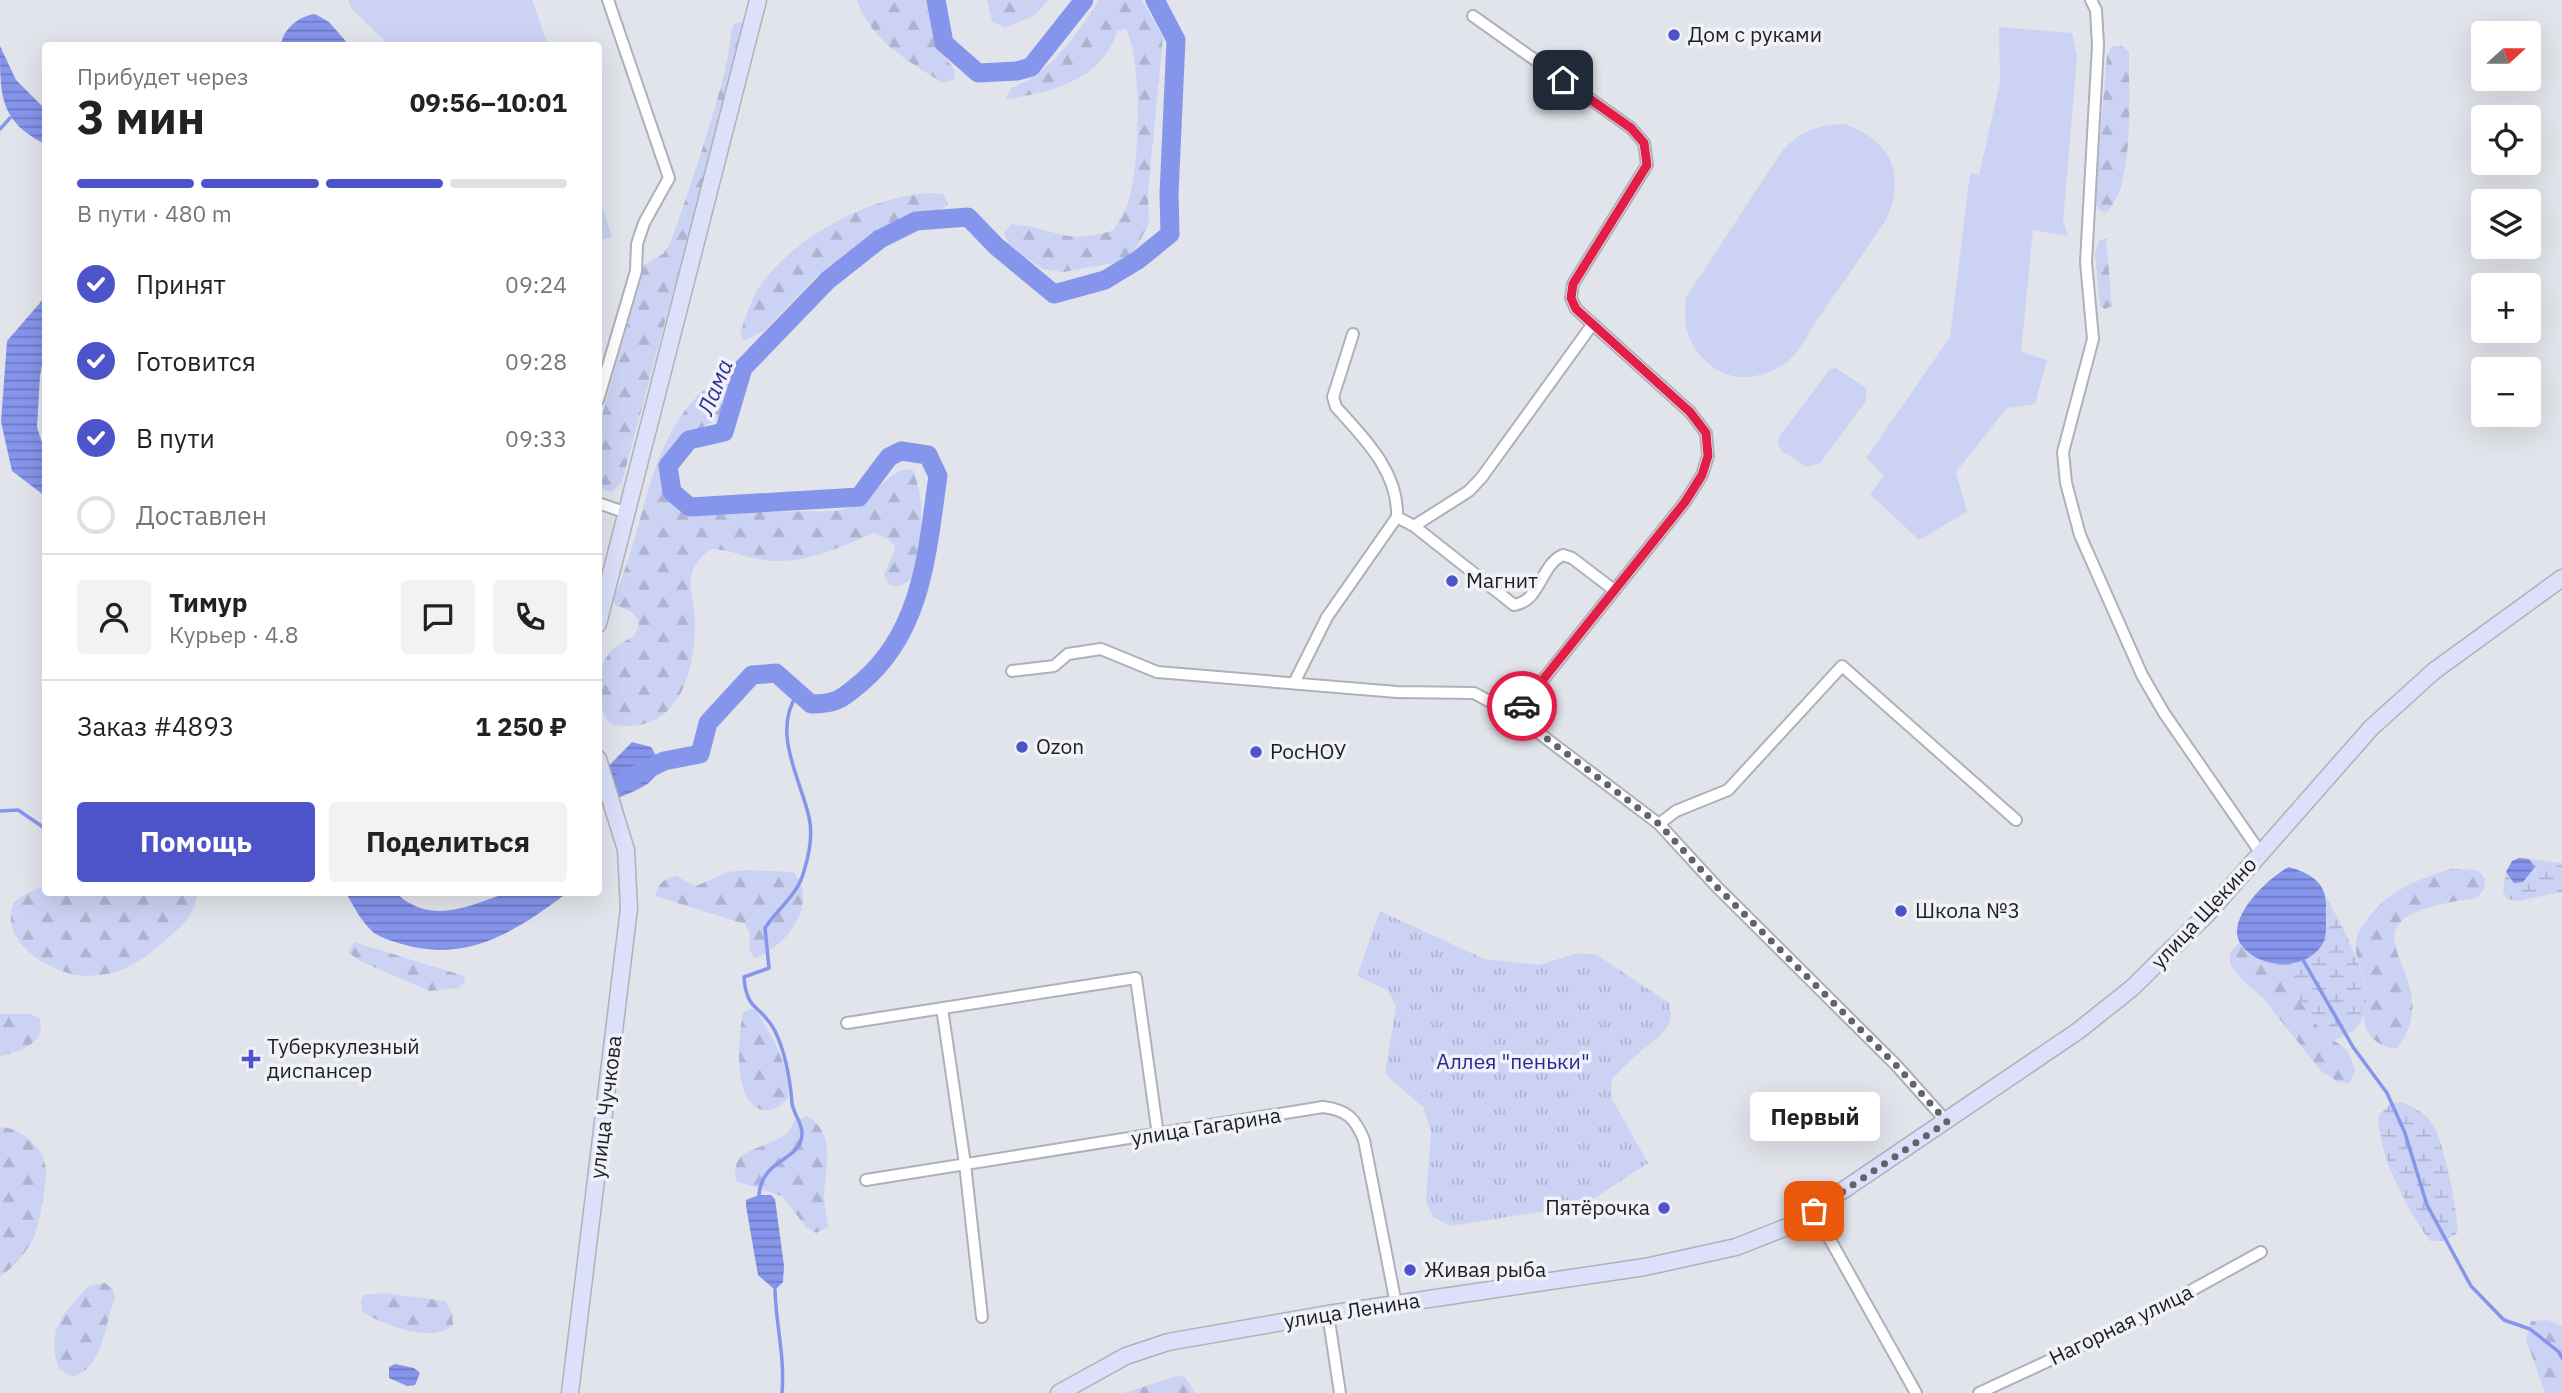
<!DOCTYPE html>
<html lang="ru">
<head>
<meta charset="utf-8">
<style>
	:root { --surface:#fff; --page:#f2f2f2; --text:#222; --muted:#767676; --line:#e0e0e0; --accent:#4d53c9 }
	body { margin:0; font-family:"IBM Plex Sans",sans-serif; background:var(--page); color:var(--text); height:100vh; display:flex; flex-direction:column; font-size:26px; white-space:nowrap }
	* { box-sizing:border-box; margin:0 }
	p { font-size:23px; color:var(--muted) }
	.icon { flex:none; width:38px; height:38px; fill:none; stroke:currentColor; stroke-width:2; stroke-linecap:round; stroke-linejoin:round }
	.map { position:relative; flex:1; overflow:hidden }
	.panel { position:absolute; left:42px; top:42px; width:560px; height:854px; display:flex; flex-direction:column; background:var(--surface); border-radius:7px; box-shadow:0 7px 28px #0002 }
	.panel>* { flex:none }
	.needle { width:46px; rotate:69deg }
	.buttons { position:absolute; left:2471px; top:21px; display:grid; gap:14px }
	.buttons a { display:grid; place-items:center; width:70px; height:70px; border-radius:7px; background:var(--surface); box-shadow:0 7px 28px #0002; font-size:35px }
	.pin { position:absolute; display:grid; place-items:center; width:60px; height:60px; color:#fff; margin:-30px; border-radius:14px; box-shadow:0 4px 10px #0006 }
	.courier { position:absolute; display:grid; place-items:center; width:70px; height:70px; margin:-35px; border:5px solid #e11d48; border-radius:50%; background:#fff; color:#222; box-shadow:0 2px 9px #0007 }
	.bubble { position:absolute; height:49px; border-radius:7px; background:var(--surface); box-shadow:0 7px 28px #0002; font-size:23px; font-weight:700; line-height:49px; text-align:center }
	.summary em { font-style:normal; font-weight:700 }
	.summary div { display:flex; flex-direction:column-reverse }
	.summary { display:flex; align-items:center; justify-content:space-between; height:119px; padding:0 35px }
	h1 { font-size:46px; font-weight:700; line-height:52px }
	.bar { display:grid; grid-template-columns:repeat(4,1fr); gap:10px 7px; align-content:center; height:84px; padding:0 35px }
	.bar i { height:9px; border-radius:5px; background:var(--line) }
	.bar .current { background:var(--accent) }
	.bar p { grid-column:span 4 }
	.line { display:flex; align-items:center; gap:18px; padding:0 35px; border-top:2px solid var(--line) }
	.line div { flex:1 }
	.round { display:grid; place-items:center; flex:none; width:74px; height:74px; border-radius:7px; background:var(--page) }
	ol { padding:0 35px; list-style:none }
	li { display:flex; align-items:center; gap:21px; height:77px }
	li p { margin-inline-start:auto }
	li .icon { padding:7px; border-radius:50%; background:var(--accent); color:#fff; stroke-width:4 }
	li:last-child { color:var(--muted) }
	li i { width:38px; height:38px; border:4px solid var(--line); border-radius:50% }
	.cta { display:flex; gap:14px; margin-top:auto; padding:14px 35px }
	.cta a { flex:1; height:80px; border-radius:7px; background:var(--accent); color:#fff; font-size:28px; font-weight:700; line-height:80px; text-align:center }
	.cta a+a { background:var(--page); color:var(--text) }
	.map>svg:first-child { display:block }
	.grass { fill:url(#grass-tufts) }
	.forest { fill:url(#forest-firs) }
	.wetland { fill:url(#wetland-marsh) }
	.garden { fill:#cbd2f3 }
	.water { fill:url(#water-rules) }
	.lines { fill:none; stroke-linecap:round; stroke-linejoin:round }
	.stream { stroke:#8695ec; stroke-width:3.5 }
	.river { stroke:#8695ec; stroke-width:19 }
	.street-casing { stroke:#afb1b8; stroke-width:14 }
	.secondary-casing { stroke:#afb1b8; stroke-width:19 }
	.street { stroke:#fff; stroke-width:10 }
	.secondary { stroke:#dce0fa; stroke-width:16 }
	.done { stroke:#636468; stroke-width:7; stroke-dasharray:0 12.6 }
	.route { stroke:#e11d48; stroke-width:9 }
	.poi-dot { fill:#4d53c9; stroke:#f0f1f9; stroke-width:2.5 }
	.labels { text-anchor:middle; stroke-width:7; stroke-linejoin:round; paint-order:stroke }
	.poi-label { font-size:21px; fill:#1e1f21; stroke:#f0f1f9; text-anchor:start }
	.street-label { font-size:21px; fill:#1e1f21; stroke:#f0f1f9 }
	.park-label { font-size:21px; fill:#2b298d; stroke:#f0f1f9 }
	.water-label { font-size:23px; font-style:italic; fill:#303195; stroke:#f0f1f9 }
</style>
</head>
<body>
<div class="map">
<svg width="2562" height="1393" viewBox="0 0 2562 1393">
	<defs>
		<pattern id="grass-tufts" width="24" height="20" patternUnits="userSpaceOnUse" patternTransform="scale(1.75)"><rect width="24" height="20" fill="#cbd2f3"/><path d="M3 7l-1-3M5 7V3M7 7l1-3M15 17l-1-3M17 17v-4M19 17l1-3" fill="none" stroke="#aeb4d0"/></pattern>
		<pattern id="forest-firs" width="22" height="20" patternUnits="userSpaceOnUse" patternTransform="scale(1.75)"><rect width="22" height="20" fill="#cbd2f3"/><path d="M5 1l3.5 6h-7zM16 11l3.5 6h-7z" fill="#aeb4d0"/></pattern>
		<pattern id="wetland-marsh" width="20" height="14" patternUnits="userSpaceOnUse" patternTransform="scale(1.75)"><rect width="20" height="14" fill="#cbd2f3"/><path d="M1 5h8M5 5V1M11 12h8M15 12V8" fill="none" stroke="#aeb4d0"/></pattern>
		<pattern id="water-rules" width="6" height="5" patternUnits="userSpaceOnUse" patternTransform="scale(1.75)"><rect width="6" height="5" fill="#8695ec"/><path d="M0 2.5h6" fill="none" stroke="#6d79bf"/></pattern>
	</defs>
	<rect width="100%" height="100%" fill="#e2e4eb"/>
	<path class="grass" d="M1380 911 1484 959 1539 965 1578 953 1597 955 1669 1003C1676 1029 1658 1037 1640 1052 1630 1060 1620 1071 1611 1080L1612 1099 1648 1163 1584 1205 1450 1226 1433 1217 1426 1201 1431 1133 1424 1108 1385 1074 1396 1006 1387 990 1357 976Z"/>
	<path class="forest" d="M857 0H928C932 29 936 48 955 70L954 80 943 83C908 61 871 41 857 0Z
		M987 0H1048L1035 15 1005 28 992 21Z
		M1099 0H1142L1163 37 1148 192 1149 223 1134 252 1118 262 1064 272 1043 269 1023 256 1009 245 1004 232 1012 224C1056 228 1066 246 1114 230 1118 222 1123 214 1127 206 1140 170 1143 63 1126 29L1117 31C1103 80 1050 93 1006 99L1011 88C1051 74 1076 35 1099 0Z
		M741 22 744 27 622 482 612 492 599 488V427L644 265 663 254 670 244C691 185 712 123 727 62 730 49 729 36 734 24Z
		M2113 46H2122L2129 52C2128 92 2136 186 2106 213L2099 210 2095 200 2107 55Z
		M929 193 943 194 948 204 939 211 885 226 815 278 764 331 744 341 740 333C747 315 752 294 765 279 802 233 871 197 929 193Z
		M2106 239 2112 306 2105 309 2100 306 2095 254 2099 241Z
		M719 379 729 383C742 420 694 426 678 444 653 471 664 508 700 513L838 511C845 509 853 507 859 503 876 493 894 465 913 470 928 509 920 540 911 579L901 586H890L884 575C893 549 907 545 874 533 838 548 805 565 764 560 746 558 729 549 711 549 703 555 695 562 692 573 688 590 695 605 695 621 695 674 679 735 613 725 593 711 595 669 611 651 617 644 628 641 634 635 647 619 629 608 616 606L613 599C648 527 645 427 719 379Z
		M2451 869 2478 870 2485 879 2484 889 2477 898C2311 920 2457 971 2397 1048 2382 1049 2366 1037 2364 1020 2363 1012 2367 1002 2366 993 2365 966 2344 950 2365 922 2388 890 2416 880 2451 869Z
		M747 870 793 872C821 901 786 949 754 958L749 949 750 934 745 924 655 896C659 883 663 879 676 876L696 886 728 872Z
		M45 885 46 892 198 893C192 918 186 922 167 939 154 951 134 966 118 971 108 975 86 977 76 975 46 969 0 942 13 903 21 895 36 890 45 885Z
		M354 942 464 976 465 981 459 988 430 991 360 961 348 952Z
		M2240 942 2251 953 2276 964 2321 1031 2347 1050 2355 1070 2350 1083 2338 1082 2321 1071 2263 998 2240 978 2230 964V953Z
		M750 1009 756 1010C772 1037 790 1065 788 1098 780 1106 773 1113 760 1109 733 1099 738 1038 743 1013Z
		M0 1014H31L40 1019C46 1044 19 1052 0 1056Z
		M807 1116C838 1135 824 1169 824 1199 825 1208 827 1218 828 1227L816 1233 806 1227 782 1196 736 1181C727 1138 785 1154 794 1121Z
		M3 1127C23 1130 45 1149 46 1170 47 1182 39 1224 35 1235 29 1249 13 1269 0 1276V1129Z
		M105 1283 112 1288 115 1298C104 1326 104 1366 73 1377L59 1369C45 1330 64 1312 90 1285Z
		M383 1293 445 1301 452 1313 453 1325C434 1344 381 1325 362 1311L361 1300 364 1295Z
		M2548 1320 2562 1326V1393H2545L2526 1339 2531 1321Z
		M1178 1376 1185 1377 1195 1393H1124Z"/>
	<path class="wetland" d="M2529 859 2562 863V892L2517 901 2507 899 2503 892 2506 872 2514 882 2535 868Z
		M2326 896C2346 936 2402 1024 2332 1040L2321 1031 2276 964C2329 963 2324 938 2326 896Z
		M2401 1102C2411 1106 2426 1113 2432 1123 2443 1139 2459 1213 2457 1233L2446 1241H2430C2406 1207 2380 1159 2378 1117L2390 1104Z"/>
	<path class="garden" d="M348 0H532L548 45H389L352 9Z
		M1999 27 2072 33 2077 57 2063 221 2068 236 2033 230 2021 352 2047 360 2035 404 2007 408 1956 472 1967 512 1919 540 1870 494 1884 476 1866 458 1950 337 1970 173 1979 175 2000 83Z
		M1844 124C1891 140 1907 174 1886 220 1863 254 1839 288 1816 322 1808 334 1799 352 1788 361 1767 379 1731 384 1709 364 1688 346 1682 324 1686 297L1783 150C1801 131 1817 125 1844 124Z
		M598 193 612 237 599 240H598Z
		M1836 368 1866 388V401L1819 464 1806 467 1782 451 1778 444 1779 437 1829 370Z"/>
	<path class="water" d="M315 14 329 22 349 45H281C283 29 299 16 315 14Z
		M0 46 16 80 45 109V144C0 121 0 97 0 46Z
		M45 297V351L40 376 37 427 45 452V496L12 471 1 422 7 341Z
		M632 742 651 747C679 788 618 792 599 808V776Z
		M2519 858 2529 859 2535 867 2523 882 2514 883 2506 872 2512 861Z
		M2289 867C2309 873 2327 882 2326 906 2325 916 2328 934 2323 943 2308 972 2257 970 2240 943 2225 918 2270 876 2289 867Z
		M346 893H396C431 926 468 906 507 893 523 888 549 892 567 893 519 929 472 961 409 946 398 943 382 939 373 932 361 921 354 907 346 893Z
		M759 1195H771L775 1199 784 1266 783 1282 775 1290 758 1275 746 1206V1200Z
		M395 1364 414 1368 420 1373 415 1385 407 1386 389 1378V1367Z"/>
	<g class="lines">
		<path class="stream" d="M0 129 10 118
			M0 811 18 810 46 829
			M2303 960 2353 1047 2387 1093 2405 1133 2427 1205 2471 1286 2504 1320 2530 1329 2559 1352 2562 1358
			M759 1195C762 1157 802 1162 802 1133 802 1123 793 1113 792 1103 790 1078 786 1054 775 1031 762 1005 746 1012 744 977L769 968 765 928C777 909 798 895 804 871 809 855 813 834 809 817 800 777 771 732 798 693
			M775 1290C776 1327 785 1355 782 1393"/>
		<path class="river" d="M936 0 944 43 978 73 1017 71 1031 67 1084 0
			M598 794 664 761 700 754 708 723 752 675 776 673 811 704C838 704 841 699 862 682 923 630 927 551 938 476L928 455 901 451 889 457 859 497 690 507 672 492 668 466 689 440 724 432 743 368 828 280 880 239 916 221 968 217 996 246 1054 294 1105 280 1138 260 1170 234 1169 194 1176 40 1155 0"/>
		<defs>
			<path id="street" d="M2091 0 2096 10 2098 45 2086 262 2093 339 2063 452 2066 483 2080 535 2142 675 2164 713 2260 852
				M1473 16 1631 128 1644 143 1647 165 1573 284 1571 298 1576 309 1690 412 1706 433 1708 456 1702 475 1685 502 1515 715
				M598 400 636 271 637 244 644 223 669 178 608 0
				M598 503 627 513
				M1397 517 1414 526 1514 605C1541 601 1540 565 1563 555L1572 558 1614 590
				M1414 526 1469 491 1482 477 1592 325
				M1012 671 1054 666 1068 654 1101 649 1157 672 1397 692 1474 693 1515 715 1659 824 1717 887 1896 1065 1947 1122
				M1294 683 1327 617 1397 517C1399 472 1364 438 1336 407L1333 397 1353 334
				M1659 824 1676 811 1728 790 1842 666 2016 820
				M942 1008 965 1164 982 1317
				M847 1023 1136 978 1158 1135
				M866 1180 1323 1107C1347 1110 1355 1118 1364 1140L1396 1304
				M1814 1211 1916 1393
				M1328 1314 1340 1393
				M1979 1393 2145 1316 2261 1252"/>
			<path id="secondary" d="M598 624 758 0
				M570 1393 629 908 626 850 598 759
				M1059 1393 1126 1356 1168 1342 1328 1314 1645 1267 1736 1247 1792 1225 2078 1031 2132 988 2209 912 2371 728 2434 671 2562 578"/>
		</defs>
		<use href="#street" class="street-casing"/>
		<use href="#secondary" class="secondary-casing"/>
		<use href="#street" class="street"/>
		<use href="#secondary" class="secondary"/>
	</g>
	<g class="lines">
		<path class="done" d="M1522 706 1516 715 1659 824 1717 887 1896 1065 1947 1122 1814 1211"/>
		<path class="route" d="M1522 706 1685 502 1702 475 1708 456 1706 433 1690 412 1576 309 1571 298 1573 284 1647 165 1644 143 1631 128 1563 80"/>
	</g>
	<g class="poi-dot">
		<circle cx="1674" cy="35" r="7"/>
		<circle cx="1452" cy="581" r="7"/>
		<circle cx="1022" cy="747" r="7"/>
		<circle cx="1256" cy="752" r="7"/>
		<circle cx="1901" cy="911" r="7"/>
		<path d="M247.5 1048.5h7v7h7v7h-7v7h-7v-7h-7v-7h7z"/>
		<circle cx="1664" cy="1208" r="7"/>
		<circle cx="1410" cy="1270" r="7"/>
	</g>
	<g class="labels">
		<g class="poi-label">
			<text x="1688" y="42">Дом с руками</text>
			<text x="1466" y="588">Магнит</text>
			<text x="1036" y="754">Ozon</text>
			<text x="1270" y="759">РосНОУ</text>
			<text x="1915" y="918">Школа №3</text>
			<text x="267" y="1054">Туберкулезный<tspan x="267" dy="24">диспансер</tspan></text>
			<text x="1650" y="1215" text-anchor="end">Пятёрочка</text>
			<text x="1424" y="1277">Живая рыба</text>
		</g>
		<g class="street-label">
			<text transform="translate(2204 913) rotate(-47)" y="7">улица Щекино</text>
			<text transform="translate(606 1107) rotate(-83)" y="7">улица Чучкова</text>
			<text transform="translate(1206 1127) rotate(-9)" y="7">улица Гагарина</text>
			<text transform="translate(1352 1311) rotate(-9)" y="7">улица Ленина</text>
			<text transform="translate(2121 1325) rotate(-26)" y="7">Нагорная улица</text>
		</g>
		<g class="park-label">
			<text x="1513" y="1069">Аллея "пеньки"</text>
		</g>
		<g class="water-label">
			<text transform="translate(715 387) rotate(-68)" y="8">Лама</text>
		</g>
	</g>
</svg>
<div class="buttons">
<a><svg class="needle" viewBox="-14 -14 28 28"><path d="M0-13l5 13h-10z" fill="#e53935"/><path d="M0 13l5-13h-10z" fill="#767676"/></svg></a>
<a><svg class="icon" aria-label="locate" viewBox="0 0 24 24"><circle cx="12" cy="12" r="6"/><path d="M12 2v4M12 18v4M2 12h4M18 12h4"/></svg></a>
<a><svg class="icon" aria-label="layers" viewBox="0 0 24 24"><path d="M12 4l9 5-9 5-9-5zM3 14l9 5 9-5"/></svg></a>
<a>+</a>
<a>−</a>
</div>
<div class="pin" style="left:1814px;top:1211px;background:#ea580c"><svg class="icon" aria-label="bag" viewBox="0 0 24 24"><path d="M5 8h14l-1 12H6zM9 8a3 3 0 0 1 6 0"/></svg></div>
<div class="pin" style="left:1563px;top:80px;background:#1f2937"><svg class="icon" aria-label="home" viewBox="0 0 24 24"><path d="M3 11l9-7 9 7M6 9v11h12V9"/></svg></div>
<div class="courier" style="left:1522px;top:706px"><svg class="icon" aria-label="car" viewBox="0 0 24 24"><path d="M5 17H2v-5l4-1 3-4h7l3 4 3 1v5h-3M9 17h6M6 11h13"/><circle cx="7" cy="17" r="2"/><circle cx="17" cy="17" r="2"/></svg></div>
<div class="bubble" style="left:1750px;top:1092px;width:130px">Первый</div>
<section class="panel">
<div class="summary"><div><h1>3 мин</h1><p>Прибудет через</p></div><em>09:56–10:01</em></div>
<div class="bar"><i class="current"></i><i class="current"></i><i class="current"></i><i></i><p>В пути · 480 m</p></div>
<ol>
<li><svg class="icon" aria-label="check" viewBox="0 0 24 24"><path d="M5 12l5 5 9-10"/></svg>Принят<p>09:24</p></li>
<li><svg class="icon" aria-label="check" viewBox="0 0 24 24"><path d="M5 12l5 5 9-10"/></svg>Готовится<p>09:28</p></li>
<li><svg class="icon" aria-label="check" viewBox="0 0 24 24"><path d="M5 12l5 5 9-10"/></svg>В пути<p>09:33</p></li>
<li><i></i>Доставлен</li>
</ol>
<div class="line" style="height:126px"><a class="round"><svg class="icon" aria-label="person" viewBox="0 0 24 24"><circle cx="12" cy="8" r="4"/><path d="M4 21q1-7 8-7t8 7"/></svg></a><div><b>Тимур</b><p>Курьер · 4.8</p></div><a class="round"><svg class="icon" aria-label="chat" viewBox="0 0 24 24"><path d="M4 5h16v11H9l-5 4z"/></svg></a><a class="round"><svg class="icon" aria-label="phone" viewBox="0 0 24 24"><path d="M5 4h4l2 5-3 2q2 4 5 5l2-3 5 2v4C11 20 4 13 5 4z"/></svg></a></div>
<div class="line" style="height:91px"><div>Заказ #4893</div><b>1 250 ₽</b></div>
<div class="cta"><a>Помощь</a><a>Поделиться</a></div>
</section>
</div>
</body>
</html>
